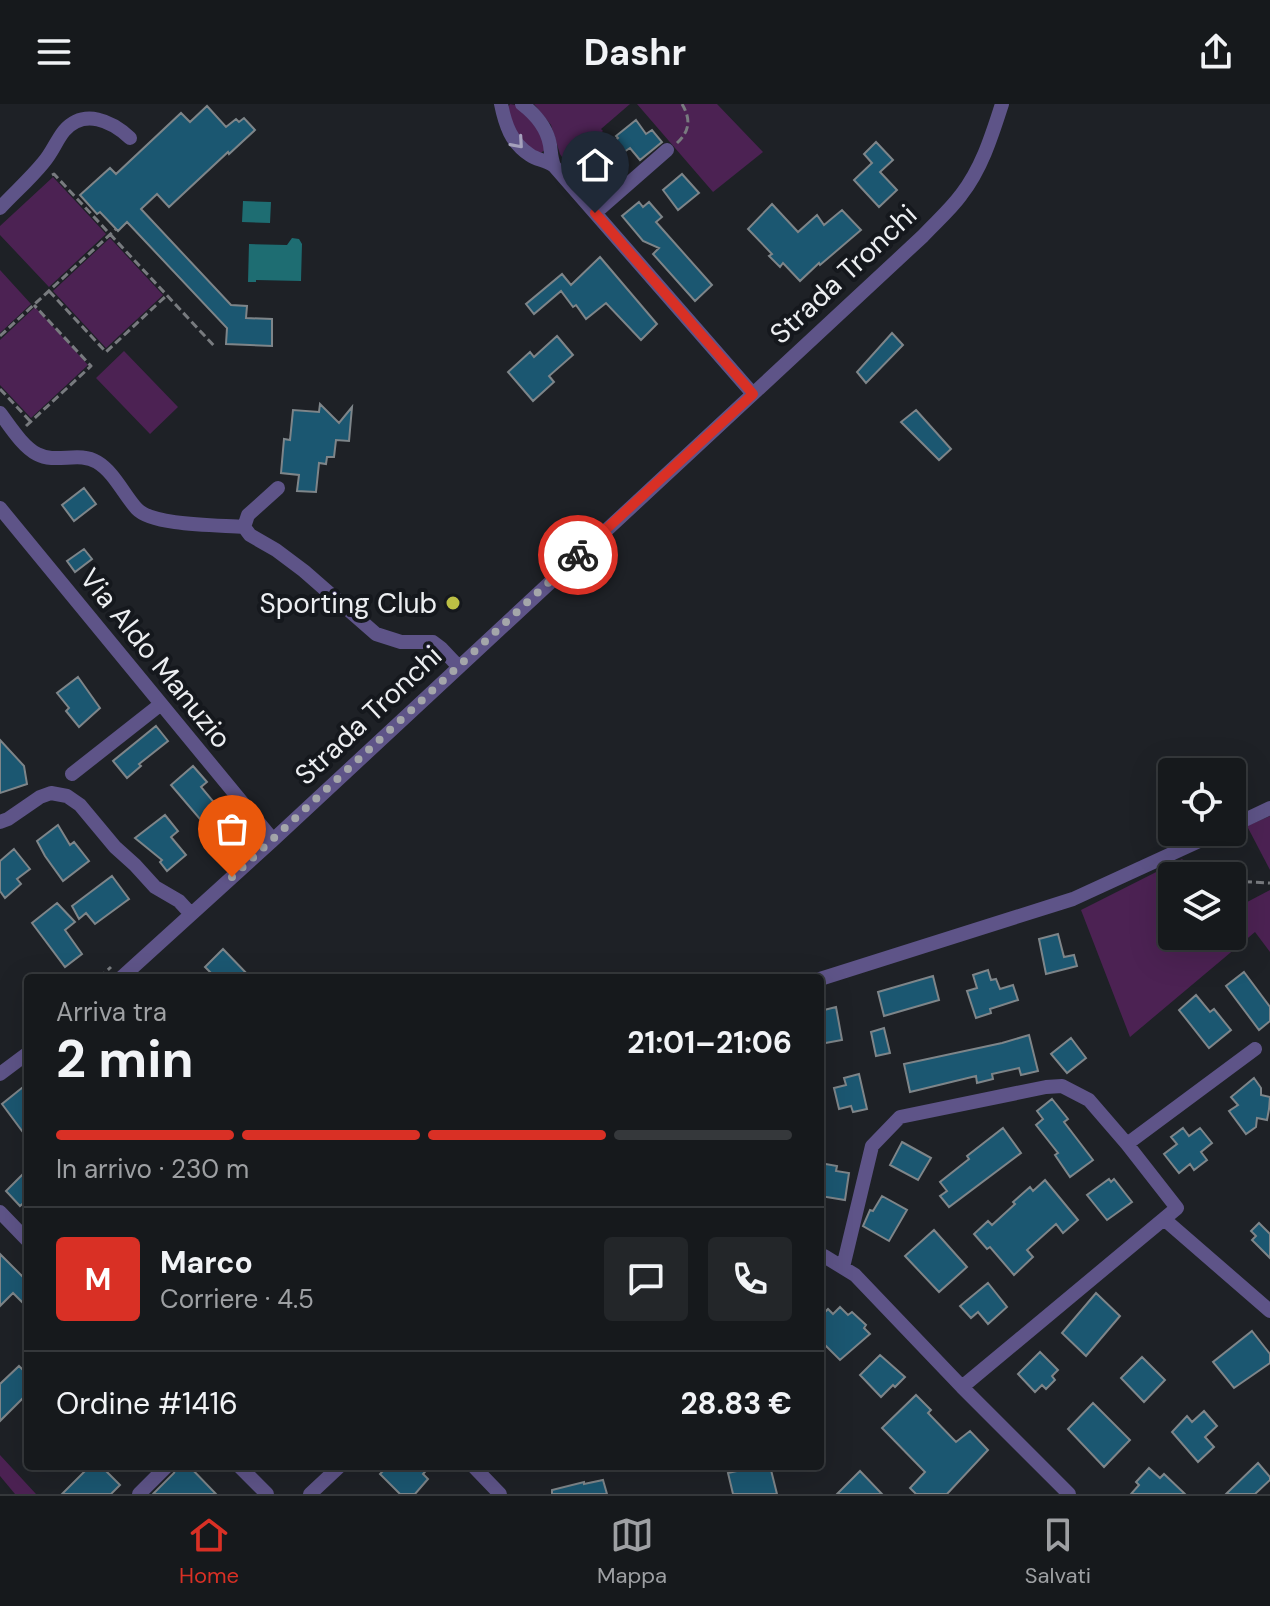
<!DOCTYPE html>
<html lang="it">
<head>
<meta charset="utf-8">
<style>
	:root { --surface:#16191c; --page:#232629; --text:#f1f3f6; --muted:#9ea0a3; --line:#35383b; --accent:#d93025 }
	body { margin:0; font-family:"DM Sans",sans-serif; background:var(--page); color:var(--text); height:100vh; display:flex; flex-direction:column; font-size:30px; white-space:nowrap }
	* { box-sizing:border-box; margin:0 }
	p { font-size:26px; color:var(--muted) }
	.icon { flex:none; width:44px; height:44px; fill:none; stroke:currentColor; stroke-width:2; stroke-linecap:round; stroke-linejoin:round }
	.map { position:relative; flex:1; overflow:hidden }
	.details { position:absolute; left:24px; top:870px; width:800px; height:496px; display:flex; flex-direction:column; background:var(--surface); border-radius:8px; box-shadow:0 8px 32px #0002,0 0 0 2px var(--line) }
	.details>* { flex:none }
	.controls { position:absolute; left:1158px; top:654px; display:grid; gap:16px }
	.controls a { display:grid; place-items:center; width:88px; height:88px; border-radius:8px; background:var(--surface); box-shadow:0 8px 32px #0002,0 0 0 2px var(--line); font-size:40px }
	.pin { position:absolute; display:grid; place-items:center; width:68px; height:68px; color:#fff; margin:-82px -34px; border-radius:50% 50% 50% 0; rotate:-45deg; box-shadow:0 0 8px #0007 }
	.pin .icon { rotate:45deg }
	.courier { position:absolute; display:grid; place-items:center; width:80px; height:80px; margin:-40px; border:6px solid #d93025; border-radius:50%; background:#fff; color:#222; box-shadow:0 2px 10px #0007 }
	.overview em { font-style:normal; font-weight:700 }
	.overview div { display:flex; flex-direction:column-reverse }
	.overview { display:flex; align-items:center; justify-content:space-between; height:136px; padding:0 32px }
	h1 { font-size:52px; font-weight:700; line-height:60px }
	.bar { display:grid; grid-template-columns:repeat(4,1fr); gap:12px 8px; align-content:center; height:96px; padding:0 32px }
	.bar i { height:10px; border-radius:6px; background:var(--line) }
	.bar .current { background:var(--accent) }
	.bar p { grid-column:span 4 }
	.line { display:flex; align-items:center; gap:20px; padding:0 32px; border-top:2px solid var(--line) }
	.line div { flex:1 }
	.round { display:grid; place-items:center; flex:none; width:84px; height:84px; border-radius:8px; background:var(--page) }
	header { display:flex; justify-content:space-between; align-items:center; height:104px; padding:0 32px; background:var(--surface); font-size:36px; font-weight:700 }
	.tabs { display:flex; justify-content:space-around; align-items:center; height:112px; border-top:2px solid var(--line); background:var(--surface); font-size:22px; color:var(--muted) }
	.tabs a { display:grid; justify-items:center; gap:4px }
	.tabs .current { color:var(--accent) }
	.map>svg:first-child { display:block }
	.green { fill:#4c2253 }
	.water { fill:#1e6d72 }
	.building { fill:#1b5771; stroke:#7e8589; stroke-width:2 }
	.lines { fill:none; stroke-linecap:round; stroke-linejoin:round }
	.path { stroke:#787b7f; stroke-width:3; stroke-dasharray:8 4; stroke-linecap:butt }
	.minor { stroke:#5e5488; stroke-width:14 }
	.oneway { stroke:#a5a1bc }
	.done { stroke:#a4a6aa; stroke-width:8; stroke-dasharray:0 14.4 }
	.route { stroke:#d93025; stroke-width:10 }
	.poi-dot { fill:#bcbf44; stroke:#15181d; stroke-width:3 }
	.labels { text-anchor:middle; stroke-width:8; stroke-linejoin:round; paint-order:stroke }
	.street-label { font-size:28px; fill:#eceef1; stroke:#15181d }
	.poi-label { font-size:28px; fill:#eceef1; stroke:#15181d; text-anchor:end }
</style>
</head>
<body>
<header><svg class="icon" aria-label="menu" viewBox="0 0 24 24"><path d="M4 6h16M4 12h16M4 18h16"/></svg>Dashr<svg class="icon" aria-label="share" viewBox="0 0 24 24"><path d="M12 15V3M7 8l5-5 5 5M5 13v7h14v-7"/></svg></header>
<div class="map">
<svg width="1270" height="1390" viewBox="0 0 1270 1390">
	<rect width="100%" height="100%" fill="#1e2126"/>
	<path class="green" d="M510 0 516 1 540 25 545 46 539 50 517 34 507 4Z
		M534 0H630L601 25 603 27 566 59 560 50 551 21Z
		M637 0H717L763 48 713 88Z
		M53 73 106 130 49 183 0 131V122Z
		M110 134 163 191 106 244 53 187Z
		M0 166 31 200 0 229Z
		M35 203 88 261 31 314 0 281V236Z
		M124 247 178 303 150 330 96 274Z
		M1270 712V766L1247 722Z
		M1182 755 1199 772H1172V832H1232V806L1270 786V848L1255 828 1130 933 1081 806Z
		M0 1351 36 1390H15L0 1372Z"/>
	<path class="water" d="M243 97 271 98 270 119 242 118Z
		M292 134 299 135 302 140 301 177 256 176V178H248L249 140 287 141Z"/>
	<path class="building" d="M207 2 226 23 236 15 239 18 244 14 255 26 229 50 228 48 169 103 157 90 141 105 231 201 247 202 246 214 272 215V242L226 240 227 224 127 118 118 127 100 108 97 110 80 91 110 64 116 70 181 9 190 18Z
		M636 16 646 30 652 26 662 38 640 56 630 44 612 56 622 68V72L605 87 585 64 618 34 616 32Z
		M876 38 893 56 880 68 897 86 879 103 854 76 872 59 864 50Z
		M682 70 699 89 678 106 663 86Z
		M639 98 643 103 649 98 662 113 656 118 712 181 695 197 653 150 659 144 643 137 622 112Z
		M772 100 798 128 817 111 824 121 842 106 861 126 820 161 819 159 800 177 783 159 780 163 769 152 772 150 748 125Z
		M600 153 657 220 641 236 606 199 586 215 576 201 573 203 561 187 534 210 526 200 562 170 571 181Z
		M892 229 903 241 866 279 857 268Z
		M557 232 573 251 549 272 554 278 533 297 508 268 530 248 534 253Z
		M320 300 339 319 352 303 349 337 336 336 334 353H327L326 360 319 359 316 388 297 387 299 371 281 369 284 335 290 336 293 306 319 308Z
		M916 306 951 345 939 356 901 318Z
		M84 384 96 400 74 417 62 401Z
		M84 445 92 455 75 468 67 457Z
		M78 573 100 604 79 623 66 607 69 604 57 589Z
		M156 622 168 637 139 660 141 662 127 674 113 657Z
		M0 636 24 662 27 680 0 689Z
		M193 662 207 678 201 683 222 708 205 721 171 681Z
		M165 711 178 727 171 733 186 751 167 767 160 758 162 756 135 734Z
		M58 721 70 741 74 738 89 757 63 777 45 752 37 737Z
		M14 745 30 765 17 775 21 780 5 794 0 787V757Z
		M112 772 129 795 95 820 86 809 79 815 72 802Z
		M57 799 75 818 65 826 82 850 65 863 32 819Z
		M1058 830 1064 853 1074 851 1077 862 1046 870 1039 835Z
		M223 845 251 874H216L205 863Z
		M988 866 991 876 996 875 1000 885 1013 881 1018 896 990 905 991 909 976 914 967 887 977 884 973 871Z
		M1244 868 1270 903V917L1259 926 1226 882Z
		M933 872 939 896 884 912 878 888Z
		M1196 891 1210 908 1214 905 1231 926 1209 944 1179 906Z
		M836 903 842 936 820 940V907Z
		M884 924 890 949 876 952 871 928Z
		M1029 931 1038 967 1021 971 1019 964 992 970 993 975 977 979 976 972 910 988 904 960 1002 939Z
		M1071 934 1086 954 1067 969 1051 950Z
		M859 970 867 1005 853 1008 851 1002 839 1005 834 984 846 981 844 974Z
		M1254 974 1261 984V991L1270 993 1269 1005 1267 1016 1257 1014 1256 1023 1246 1030 1229 1007 1238 1001 1231 993Z
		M28 979V1035L2 1000Z
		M1052 995 1068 1015 1064 1018 1093 1056 1070 1073 1055 1051 1058 1049 1036 1021 1043 1015 1037 1007Z
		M1003 1024 1021 1049 949 1103 940 1092 947 1087 940 1078 969 1055 967 1052Z
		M1183 1024 1189 1032 1200 1024 1212 1039 1201 1048 1207 1056 1194 1066 1190 1060 1179 1069 1164 1050 1177 1040 1171 1033Z
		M902 1038 931 1054 918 1076 890 1061Z
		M820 1059 837 1062 836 1067 849 1069 845 1096 820 1092Z
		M28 1065V1095L20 1102 6 1087Z
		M1109 1075 1111 1078 1114 1075 1132 1098 1107 1116 1087 1091Z
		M1045 1076 1078 1116 1063 1129 1056 1120 1027 1146 1033 1153 1014 1171 990 1143 987 1145 974 1130 988 1117 992 1121 1015 1100 1013 1098 1030 1083 1033 1087Z
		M882 1092 907 1106 889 1137 863 1122 870 1106 873 1107Z
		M1259 1119 1270 1130V1154L1252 1136 1256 1132 1251 1127Z
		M934 1126 967 1163 939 1188 905 1152Z
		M0 1150 28 1178V1204L13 1189 0 1202Z
		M988 1179 1007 1203 988 1220 978 1208 971 1214 960 1202Z
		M1096 1189 1120 1212 1086 1252 1062 1229Z
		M840 1203 848 1211 852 1208 866 1221 864 1224 870 1230 840 1256 820 1236V1213L828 1205 833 1210Z
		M1252 1227 1270 1250V1259L1234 1284 1213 1258Z
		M1040 1248 1058 1266 1052 1272 1055 1276 1046 1285 1042 1281 1035 1288 1018 1270Z
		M880 1251 905 1273 895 1283 893 1281 881 1293 860 1271Z
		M1142 1253 1165 1276 1144 1298 1121 1274Z
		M19 1262 28 1271V1289L0 1317V1280Z
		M916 1291 931 1306 928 1309 956 1338 970 1327 988 1346 947 1390H916L910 1384 925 1368 882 1324Z
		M1093 1299 1130 1336 1104 1363 1068 1325Z
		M1204 1307 1217 1322 1205 1333 1214 1343 1198 1358 1172 1328 1187 1312 1192 1318Z
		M1258 1359 1270 1373V1376L1255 1390H1226Z
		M90 1362H101L120 1381 111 1390H62Z
		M177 1362H189L216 1390H153L174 1369Z
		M388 1362H430L423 1370 428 1375 415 1390H400L380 1370Z
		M736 1362H770L777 1390H733L728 1369 737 1367Z
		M1149 1364 1160 1374 1164 1370 1185 1390H1131L1139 1381 1136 1378Z
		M860 1367 882 1390H837Z
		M603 1376 607 1390H552V1386L584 1378V1380Z"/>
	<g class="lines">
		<path class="path" d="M677 39C690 27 691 15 682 0
			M52 71 54 70 216 244
			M49 187 106 248 167 191
			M0 232 116 125
			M0 285 30 317
			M26 322 91 262 34 201
			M1232 777 1270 779
			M99 874 111 863"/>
		<path class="minor" d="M501 0C505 20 511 39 530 51 537 56 546 56 554 62L753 290
			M522 0C535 10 547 24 550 41 551 48 551 54 554 62
			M0 104C14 89 30 75 43 59 52 49 56 37 64 27 84 4 112 17 130 34
			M595 109 667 46
			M0 309C10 322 22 342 37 350 56 360 79 347 97 358 114 368 124 391 137 405 153 422 219 421 244 423
			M278 384 248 411 244 423 250 431 276 446 304 467 376 530 401 538H433L441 544 458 562
			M0 404 273 736
			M72 670 161 600
			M0 718 8 715 40 693 51 689 67 692 80 701 115 743 135 761 155 783 179 797 191 810
			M1232 722 1270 704
			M121 874 273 736 923 132C936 118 950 106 961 91 982 64 992 31 1002 0
			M820 875 1073 795 1219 728
			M0 970 28 949
			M1127 1040 1255 945
			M0 1108 28 1137
			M1164 1115 1270 1207
			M820 1152H824L855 1171 962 1283 1069 1390
			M843 1163 872 1042 900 1013 1046 983 1062 982 1089 996 1127 1040 1177 1104 962 1283
			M239 1362 267 1390
			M473 1362 500 1390
			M139 1390 167 1362
			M310 1390 340 1362"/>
	</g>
	<defs><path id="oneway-chevron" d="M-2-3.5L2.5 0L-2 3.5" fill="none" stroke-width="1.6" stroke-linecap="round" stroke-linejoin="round" transform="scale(2)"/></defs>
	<use class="oneway" href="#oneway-chevron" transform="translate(518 39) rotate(49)"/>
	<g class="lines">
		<path class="done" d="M232 773 578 451"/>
		<path class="route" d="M578 451 753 290 595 109"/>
	</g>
	<circle class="poi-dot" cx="453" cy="499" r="8"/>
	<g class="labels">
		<g class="street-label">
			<text transform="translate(843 170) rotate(-43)" y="10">Strada Tronchi</text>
			<text transform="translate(156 554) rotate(51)" y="10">Via Aldo Manuzio</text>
			<text transform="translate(368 611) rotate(-43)" y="10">Strada Tronchi</text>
		</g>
		<g class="poi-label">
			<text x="437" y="509">Sporting Club</text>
		</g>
	</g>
</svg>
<div class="controls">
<a><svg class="icon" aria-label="locate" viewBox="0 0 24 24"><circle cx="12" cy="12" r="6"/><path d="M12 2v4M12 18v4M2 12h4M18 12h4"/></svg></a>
<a><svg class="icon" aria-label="layers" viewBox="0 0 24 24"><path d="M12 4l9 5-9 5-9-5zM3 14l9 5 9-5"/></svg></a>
</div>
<div class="pin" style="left:232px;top:773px;background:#ea580c"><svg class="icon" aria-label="bag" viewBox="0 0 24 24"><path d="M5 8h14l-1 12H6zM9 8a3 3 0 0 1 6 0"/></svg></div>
<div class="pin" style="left:595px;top:109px;background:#1f2937"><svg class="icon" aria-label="home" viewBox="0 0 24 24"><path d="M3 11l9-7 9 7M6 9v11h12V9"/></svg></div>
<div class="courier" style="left:578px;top:451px"><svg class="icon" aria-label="bike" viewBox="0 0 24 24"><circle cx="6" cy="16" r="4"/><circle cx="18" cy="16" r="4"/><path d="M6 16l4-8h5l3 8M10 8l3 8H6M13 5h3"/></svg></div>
<section class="details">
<div class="overview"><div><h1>2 min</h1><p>Arriva tra</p></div><em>21:01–21:06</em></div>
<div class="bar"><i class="current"></i><i class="current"></i><i class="current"></i><i></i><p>In arrivo · 230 m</p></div>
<div class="line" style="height:144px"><b class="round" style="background:var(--accent);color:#fff">M</b><div><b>Marco</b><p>Corriere · 4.5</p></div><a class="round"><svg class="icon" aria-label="chat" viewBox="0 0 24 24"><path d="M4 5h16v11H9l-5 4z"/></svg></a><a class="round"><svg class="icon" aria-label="phone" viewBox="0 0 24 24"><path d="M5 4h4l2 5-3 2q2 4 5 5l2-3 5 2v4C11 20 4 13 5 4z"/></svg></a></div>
<div class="line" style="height:104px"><div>Ordine #1416</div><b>28.83 €</b></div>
</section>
</div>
<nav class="tabs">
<a class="current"><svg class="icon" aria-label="home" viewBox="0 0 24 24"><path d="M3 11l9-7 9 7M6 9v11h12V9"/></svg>Home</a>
<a><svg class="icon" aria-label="map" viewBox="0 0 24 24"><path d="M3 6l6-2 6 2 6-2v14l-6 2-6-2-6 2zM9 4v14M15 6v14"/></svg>Mappa</a>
<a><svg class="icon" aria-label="saved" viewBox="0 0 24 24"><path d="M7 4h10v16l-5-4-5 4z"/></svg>Salvati</a>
</nav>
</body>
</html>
